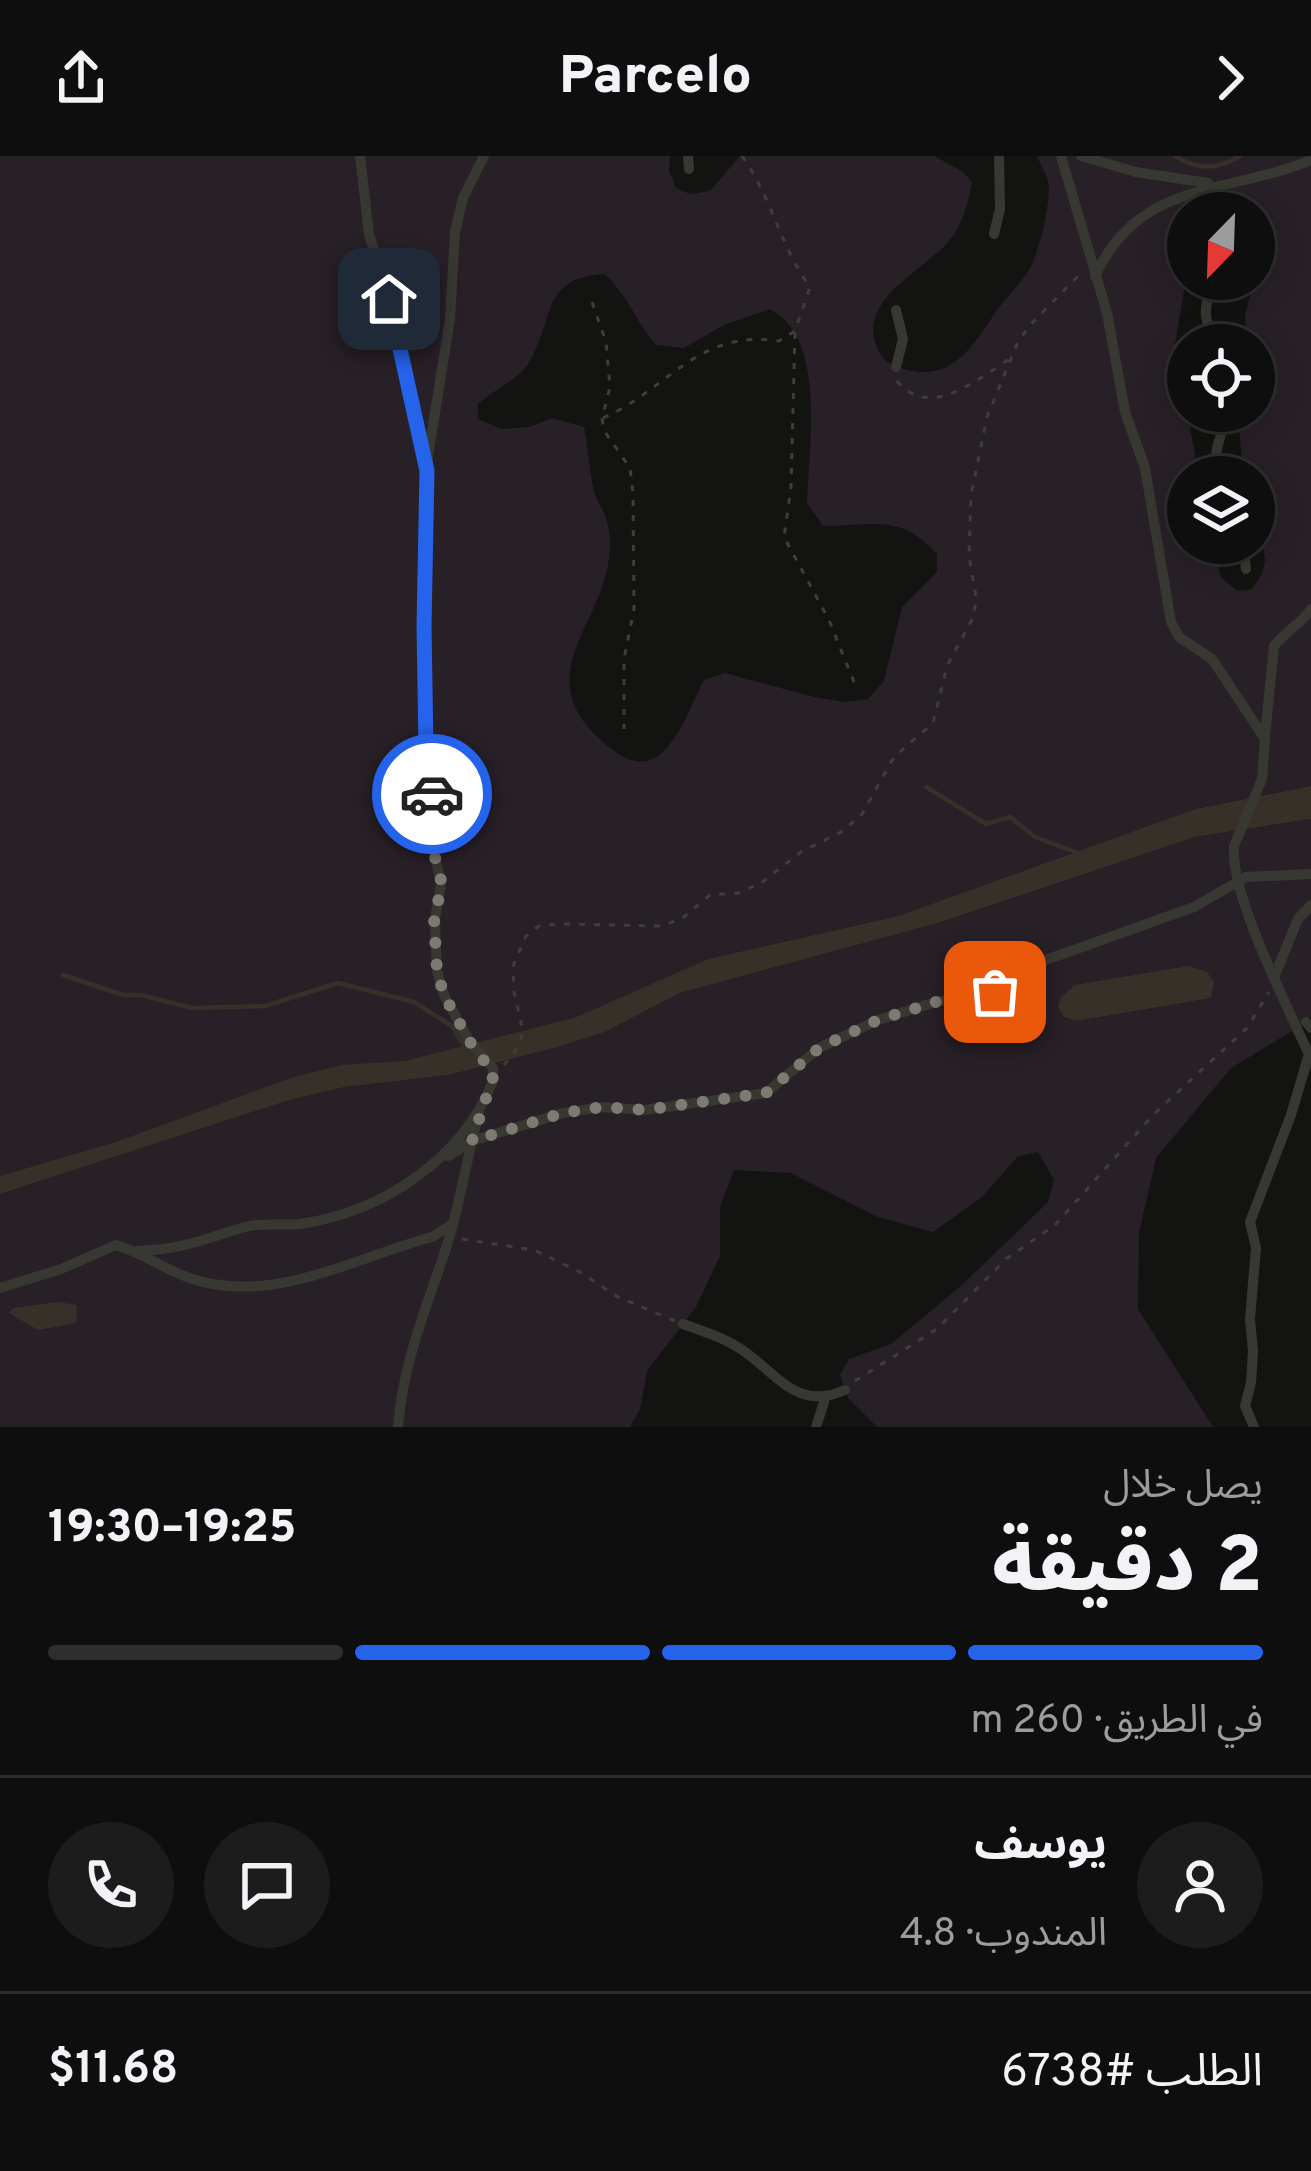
<!DOCTYPE html>
<html lang="ar">
<head>
<meta charset="utf-8">
<style>
	:root { --surface:#0e0e0e; --page:#1c1c1c; --text:#f1f3f6; --muted:#9b9c9e; --line:#2e2e2e; --accent:#2563eb }
	body { margin:0; font-family:Overpass,"Noto Sans Arabic",sans-serif; background:var(--page); color:var(--text); direction:rtl; height:100vh; display:flex; flex-direction:column; font-size:45px; white-space:nowrap }
	* { box-sizing:border-box; margin:0 }
	p { font-size:39px; color:var(--muted) }
	.icon { flex:none; width:66px; height:66px; fill:none; stroke:currentColor; stroke-width:2; stroke-linecap:round; stroke-linejoin:round }
	.map { position:relative; height:1271px; overflow:hidden; direction:ltr }
	.sheet { display:flex; flex-direction:column; background:var(--surface); flex:1 }
	.sheet>* { flex:none }
	.needle { width:78px; rotate:203deg }
	.fabs { position:absolute; left:1167px; top:36px; display:grid; gap:24px }
	.fabs a { display:grid; place-items:center; width:108px; height:108px; border-radius:50%; background:var(--surface); box-shadow:0 6px 30px #0003,0 0 0 3px var(--line); font-size:60px }
	.pin { position:absolute; display:grid; place-items:center; width:102px; height:102px; color:#fff; margin:-51px; border-radius:24px; box-shadow:0 6px 18px #0006 }
	.courier { position:absolute; display:grid; place-items:center; width:120px; height:120px; margin:-60px; border:9px solid #2563eb; border-radius:50%; background:#fff; color:#222; box-shadow:0 3px 15px #0007 }
	.headline em { font-style:normal; font-weight:800 }
	.headline div { display:flex; flex-direction:column-reverse }
	.headline { display:flex; align-items:center; justify-content:space-between; height:204px; padding:0 48px }
	h1 { font-size:78px; font-weight:800; line-height:90px }
	.bar { display:grid; grid-template-columns:repeat(4,1fr); gap:18px 12px; align-content:center; height:144px; padding:0 48px }
	.bar i { height:15px; border-radius:9px; background:var(--line) }
	.bar .current { background:var(--accent) }
	.bar p { grid-column:span 4 }
	.line { display:flex; align-items:center; gap:30px; padding:0 48px; border-top:3px solid var(--line) }
	.line div { flex:1 }
	.round { display:grid; place-items:center; flex:none; width:126px; height:126px; border-radius:63px; background:var(--page) }
	header { display:flex; justify-content:space-between; align-items:center; height:156px; padding:0 48px; background:var(--surface); font-size:54px; font-weight:800 }
	.map>svg:first-child { display:block }
	.green { fill:#282027; fill-rule:evenodd }
	.water { fill:#373029 }
	.lines { fill:none; stroke-linecap:round; stroke-linejoin:round }
	.stream { stroke:#373029; stroke-width:4.5 }
	.path { stroke:#3f3e39; stroke-width:3; stroke-dasharray:6 9; stroke-linecap:butt }
	.street { stroke:#383833; stroke-width:10 }
	.done { stroke:#7c7a71; stroke-width:12; stroke-dasharray:0 21.6 }
	.route { stroke:#2563eb; stroke-width:15 }
</style>
</head>
<body>
<header><svg class="icon" aria-label="forward" viewBox="0 0 24 24"><path d="M9 5l7 7-7 7"/></svg>Parcelo<svg class="icon" aria-label="share" viewBox="0 0 24 24"><path d="M12 15V3M7 8l5-5 5 5M5 13v7h14v-7"/></svg></header>
<div class="map">
<svg width="1311" height="1271" viewBox="0 0 1311 1271">
	<rect width="100%" height="100%" fill="#131312"/>
	<path class="green" d="M0 0H670L669 15 676 32 690 38 710 35 740 0H934L962 15 972 26C968 47 963 68 949 85 923 116 849 147 881 199 886 207 896 211 904 213 952 227 972 191 995 157 1005 142 1020 129 1029 114 1039 98 1052 43 1048 25 1046 17 1040 8 1037 0H1311V630L1195 653 898 760 708 803 576 861 404 905 290 922 118 985 0 1020ZM1232 54 1254 57 1256 117 1245 160 1246 189H1254V255H1244L1239 270 1243 318 1254 321C1254 334 1252 348 1254 360 1260 394 1276 402 1252 433L1237 435 1221 421 1211 387H1188V321H1199L1175 188 1188 111V57ZM604 118C627 137 636 166 656 189L684 192 724 169 770 153C828 183 808 294 807 347L823 370C873 370 901 357 937 398V416L902 451 884 525 868 543 846 546 814 541 725 517 704 524C692 546 678 589 655 602 641 610 624 603 613 594 509 515 626 461 608 369 606 357 597 347 594 335 589 314 588 292 584 271L552 262 529 271 501 273 478 263V248C493 234 521 222 530 205 555 161 541 122 604 118Z
		M1311 663V860L1304 868 1231 912 1156 1002 1139 1077 1138 1153 1213 1271H877L848 1242 840 1219 849 1203 891 1188 962 1129 1048 1046 1054 1024 1038 996 1018 1000 982 1041 933 1076 878 1061 791 1017 734 1014 720 1050V1100L696 1151 647 1215 640 1253 630 1271H0V1038L288 944 345 931 449 919 558 891 605 876 680 837 938 767 1195 681ZM1061 841 1211 842 1077 865Z"/>
	<path class="water" d="M1311 630V663L1195 681 938 767 680 837 605 876 558 891 449 919 345 931 289 944 0 1038V1020L118 985 290 922 341 909 404 905 576 861 708 803 898 760 1195 653Z
		M1189 810 1207 816 1214 826 1211 842 1077 865 1064 861 1058 851 1061 841 1075 829Z
		M57 1146 77 1149 76 1167 38 1174 9 1157 13 1152Z"/>
	<g class="lines">
		<path class="stream" d="M1175 0C1198 14 1216 14 1240 0
			M926 631 986 668 1010 661 1035 681 1083 699
			M63 819 123 839H141L192 852 265 850 338 827 414 846 452 870 465 891"/>
		<path class="path" d="M592 146 606 186 610 231 602 263 605 276 630 312 633 337 634 453 624 503V573
			M795 177 791 332 784 381 829 464 856 531
			M897 225C929 264 975 225 1008 204
			M603 262C669 233 697 173 779 185L795 175 810 131C780 90 771 40 742 0
			M504 909 519 890 523 875 514 836 513 810 526 780 539 770 560 768 662 770 684 761 710 739 738 737 761 727 801 696 843 675 862 658 894 601 933 567 947 510 974 460 976 441 969 400 971 339 987 261 1017 188 1029 170 1083 115
			M462 1083 534 1094 580 1116 618 1141 675 1165
			M855 1225 937 1173 1006 1103 1055 1069 1154 958 1247 872 1269 836"/>
		<path class="street" d="M360 0 369 78 389 143 424 300
			M688 0 689 13
			M1061 0 1107 157 1125 256 1145 312 1171 466 1179 481 1212 503 1265 583 1262 623 1234 690C1230 740 1289 853 1311 903
			M1081 0 1136 16 1208 27
			M1215 57V55
			M994 78 1000 53 999 0
			M1095 120C1140 23 1227 39 1311 4
			M1213 123C1204 155 1202 158 1216 189
			M896 211 903 183 896 154
			M1214 321 1217 292 1228 255
			M1243 387 1246 413
			M1265 580 1274 490C1286 475 1300 469 1311 453
			M1275 819 1298 763 1311 749
			M1306 866 1311 872
			M448 1000 472 985 563 957 603 951 644 954 766 937 819 892 878 864 939 845 970 844 995 836 1029 810 1194 751 1246 721 1311 718
			M137 1095C185 1093 201 1084 245 1071 262 1066 282 1070 300 1068 383 1056 462 1003 493 925V912L470 886 444 839 437 815 435 763 441 728 432 686 434 659 426 593 424 470 428 300 450 163 455 76 463 42 484 0
			M0 1132 61 1113 116 1089C146 1098 172 1119 203 1126 282 1145 357 1101 432 1081L453 1068
			M683 1168C705 1176 726 1182 745 1196 779 1220 798 1255 845 1234
			M398 1271C403 1204 429 1146 449 1083 461 1041 468 998 479 956
			M816 1271 825 1243
			M1254 1271 1245 1250 1251 1227 1253 1195 1250 1163 1256 1092 1250 1066 1291 959 1309 898"/>
	</g>
	<g class="lines">
		<path class="done" d="M432 638 431 686 442 728 434 763 437 815 444 839 470 886 494 918 472 985 563 957 603 951 644 954 766 937 819 892 878 864 939 845 970 844 995 836"/>
		<path class="route" d="M389 143 427 315 424 470 426 593 432 638"/>
	</g>
</svg>
<div class="fabs">
<a><svg class="needle" viewBox="-14 -14 28 28"><path d="M0-13l5 13h-10z" fill="#e53935"/><path d="M0 13l5-13h-10z" fill="#9b9c9e"/></svg></a>
<a><svg class="icon" aria-label="locate" viewBox="0 0 24 24"><circle cx="12" cy="12" r="6"/><path d="M12 2v4M12 18v4M2 12h4M18 12h4"/></svg></a>
<a><svg class="icon" aria-label="layers" viewBox="0 0 24 24"><path d="M12 4l9 5-9 5-9-5zM3 14l9 5 9-5"/></svg></a>
</div>
<div class="pin" style="left:995px;top:836px;background:#ea580c"><svg class="icon" aria-label="bag" viewBox="0 0 24 24"><path d="M5 8h14l-1 12H6zM9 8a3 3 0 0 1 6 0"/></svg></div>
<div class="pin" style="left:389px;top:143px;background:#1f2937"><svg class="icon" aria-label="home" viewBox="0 0 24 24"><path d="M3 11l9-7 9 7M6 9v11h12V9"/></svg></div>
<div class="courier" style="left:432px;top:638px"><svg class="icon" aria-label="car" viewBox="0 0 24 24"><path d="M5 17H2v-5l4-1 3-4h7l3 4 3 1v5h-3M9 17h6M6 11h13"/><circle cx="7" cy="17" r="2"/><circle cx="17" cy="17" r="2"/></svg></div>
</div>
<section class="sheet">
<div class="headline"><div><h1>2 دقيقة</h1><p>يصل خلال</p></div><em>19:25–19:30</em></div>
<div class="bar"><i class="current"></i><i class="current"></i><i class="current"></i><i></i><p>في الطريق · 260 m</p></div>
<div class="line" style="height:216px"><a class="round"><svg class="icon" aria-label="person" viewBox="0 0 24 24"><circle cx="12" cy="8" r="4"/><path d="M4 21q1-7 8-7t8 7"/></svg></a><div><b>يوسف</b><p>المندوب · 4.8</p></div><a class="round"><svg class="icon" aria-label="chat" viewBox="0 0 24 24"><path d="M4 5h16v11H9l-5 4z"/></svg></a><a class="round"><svg class="icon" aria-label="phone" viewBox="0 0 24 24"><path d="M5 4h4l2 5-3 2q2 4 5 5l2-3 5 2v4C11 20 4 13 5 4z"/></svg></a></div>
<div class="line" style="height:156px"><div>الطلب #6738</div><b>$11.68</b></div>
</section>
</body>
</html>
